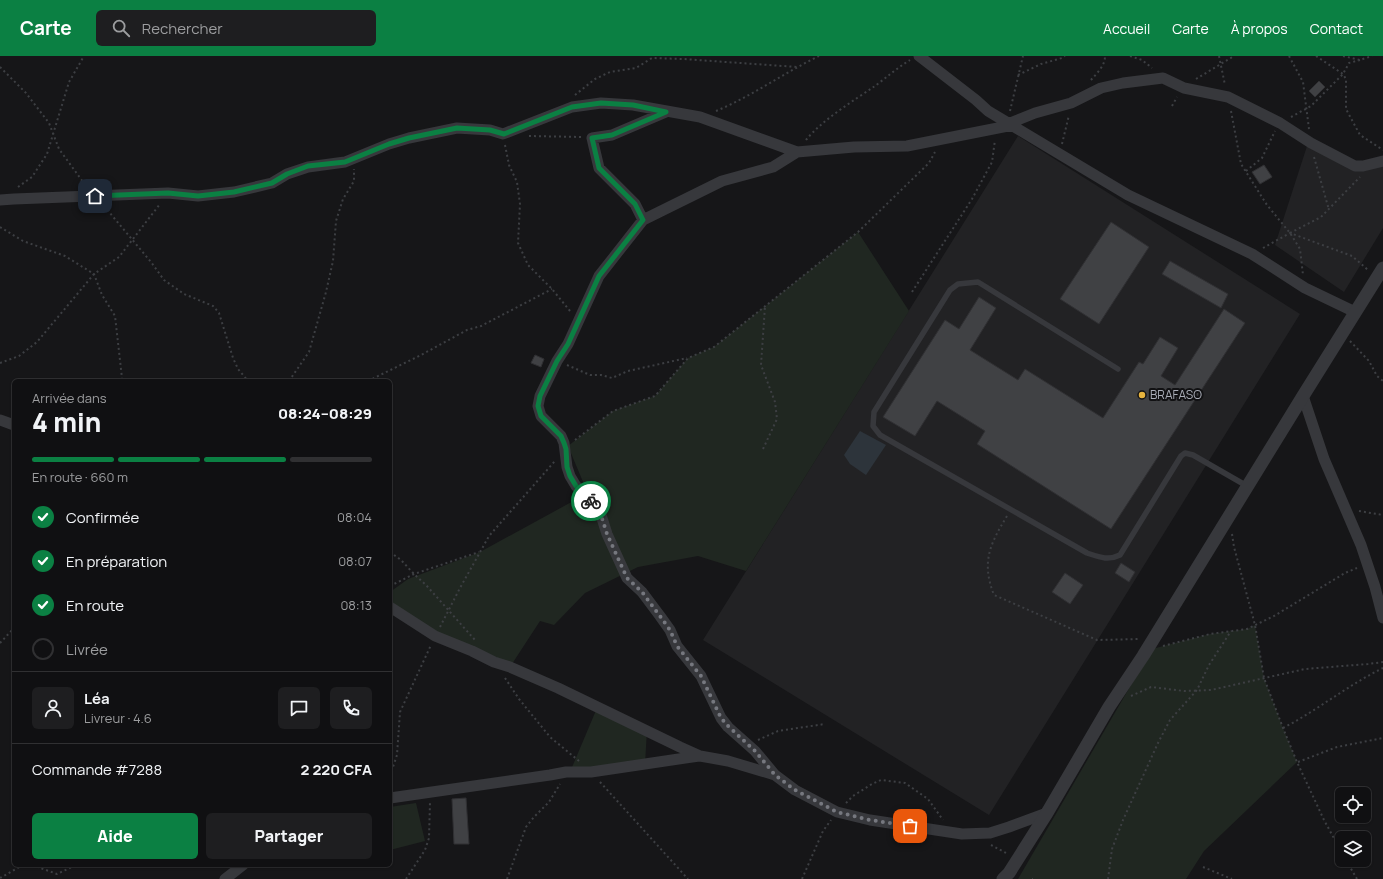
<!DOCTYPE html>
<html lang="fr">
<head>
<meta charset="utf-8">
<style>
	:root { --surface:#101012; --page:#1e1e20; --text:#f1f3f6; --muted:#9c9d9f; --line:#303032; --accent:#0b8043 }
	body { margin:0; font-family:Manrope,sans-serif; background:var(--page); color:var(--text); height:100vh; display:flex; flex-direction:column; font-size:15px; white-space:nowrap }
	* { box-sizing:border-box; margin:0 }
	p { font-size:13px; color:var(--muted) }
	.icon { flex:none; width:22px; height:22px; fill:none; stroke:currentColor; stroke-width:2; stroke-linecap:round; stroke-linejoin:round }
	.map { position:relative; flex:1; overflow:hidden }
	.sheet { position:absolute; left:12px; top:323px; width:380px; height:488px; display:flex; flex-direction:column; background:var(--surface); border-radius:6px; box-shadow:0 1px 3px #0004,0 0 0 1px var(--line) }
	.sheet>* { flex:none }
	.controls { position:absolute; left:1335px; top:731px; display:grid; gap:8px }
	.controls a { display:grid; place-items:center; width:36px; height:36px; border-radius:6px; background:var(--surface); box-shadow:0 1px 3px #0004,0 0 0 1px var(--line); font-size:20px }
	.pin { position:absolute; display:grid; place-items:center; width:34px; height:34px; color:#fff; margin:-17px; border-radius:8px; box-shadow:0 2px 6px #0006 }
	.courier { position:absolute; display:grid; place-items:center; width:40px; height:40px; margin:-20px; border:3px solid #0b8043; border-radius:50%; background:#fff; color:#222; box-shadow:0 1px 5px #0007 }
	.head em { font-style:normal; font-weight:800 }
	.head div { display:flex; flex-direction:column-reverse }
	.head { display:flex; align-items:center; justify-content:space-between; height:68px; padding:0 20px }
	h1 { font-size:26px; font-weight:800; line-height:30px }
	.bar { display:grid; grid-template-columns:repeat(4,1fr); gap:6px 4px; align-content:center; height:48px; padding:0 20px }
	.bar i { height:5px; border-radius:3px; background:var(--line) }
	.bar .on { background:var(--accent) }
	.bar p { grid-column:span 4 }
	.line { display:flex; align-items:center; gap:10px; padding:0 20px; border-top:1px solid var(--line) }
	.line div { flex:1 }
	.round { display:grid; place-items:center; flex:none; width:42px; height:42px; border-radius:6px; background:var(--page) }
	ol { padding:0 20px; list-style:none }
	li { display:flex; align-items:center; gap:12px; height:44px }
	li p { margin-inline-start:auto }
	li .icon { padding:4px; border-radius:50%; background:var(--accent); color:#fff; stroke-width:4 }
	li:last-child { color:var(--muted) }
	li i { width:22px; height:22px; border:2px solid var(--line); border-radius:50% }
	.button { display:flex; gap:8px; margin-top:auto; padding:8px 20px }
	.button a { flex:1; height:46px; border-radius:6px; background:var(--accent); color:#fff; font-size:16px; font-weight:800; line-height:46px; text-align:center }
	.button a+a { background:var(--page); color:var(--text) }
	header { display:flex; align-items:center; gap:24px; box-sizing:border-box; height:56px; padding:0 20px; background:var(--accent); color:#fff }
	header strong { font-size:19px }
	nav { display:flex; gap:22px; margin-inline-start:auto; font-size:14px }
	.search { width:280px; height:36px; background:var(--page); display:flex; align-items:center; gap:10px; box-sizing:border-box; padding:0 14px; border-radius:6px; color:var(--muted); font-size:15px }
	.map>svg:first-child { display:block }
	.built { fill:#222224 }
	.green { fill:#202721 }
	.water { fill:#2d343b }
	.building { fill:#404144; stroke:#303033 }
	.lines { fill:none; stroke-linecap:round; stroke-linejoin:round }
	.path { stroke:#3d3f43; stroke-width:2; stroke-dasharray:2 3; stroke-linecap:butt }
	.service { stroke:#37383c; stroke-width:5.5 }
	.minor { stroke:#37383c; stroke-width:11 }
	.tertiary { stroke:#37383c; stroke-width:13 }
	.done { stroke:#76787f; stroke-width:4; stroke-dasharray:0 7.2 }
	.route { stroke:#0b8043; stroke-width:5 }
	.poi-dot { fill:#e7b33e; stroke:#111113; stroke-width:1.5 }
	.labels { text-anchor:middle; stroke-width:4; stroke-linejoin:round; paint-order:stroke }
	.poi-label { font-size:12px; fill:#a9adb7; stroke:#111113; text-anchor:start }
</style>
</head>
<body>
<header>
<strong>Carte</strong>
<div class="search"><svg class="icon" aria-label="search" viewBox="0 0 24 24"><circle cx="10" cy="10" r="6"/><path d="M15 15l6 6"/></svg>Rechercher</div>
<nav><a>Accueil</a><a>Carte</a><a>À propos</a><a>Contact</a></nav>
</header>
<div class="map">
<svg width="1383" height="823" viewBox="0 0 1383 823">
	<rect width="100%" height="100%" fill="#161618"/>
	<path class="built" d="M1018 80 1300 258 989 759 703 584Z
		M1308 87 1357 113 1383 107V172L1344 236 1275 189Z"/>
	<path class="green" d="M858 176 909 255 746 515 698 500 638 511 585 537 554 569 540 565 510 611 390 555V536L408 523 480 496 577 443 586 433 568 390 613 355 655 340 688 302 714 291Z
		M1255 569 1264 622 1283 672 1297 706 1204 795 1186 823H1018L1152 593 1210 578 1247 573Z
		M597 652 647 674 645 708 570 716Z
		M416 747 425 785 390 794V751Z"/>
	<path class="water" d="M860 375 886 389 866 419 850 408 844 399Z"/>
	<path class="building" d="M1319 25 1325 31 1315 41 1309 35Z
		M1264 109 1272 121 1260 128 1252 116Z
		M1111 166 1149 191 1099 268 1060 243Z
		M1170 205 1228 238 1221 252 1162 218Z
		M979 241 996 252 970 294 1018 324 1025 313 1103 362 1139 306 1143 308 1160 281 1178 292 1161 320 1175 329 1224 253 1245 267 1111 473 977 388 985 375 937 345 915 380 883 361 945 264 959 273Z
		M535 299 544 303 541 311 531 307Z
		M1121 507 1135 516 1129 526 1115 517Z
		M1065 517 1083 529 1070 548 1052 536Z
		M466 742 469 788H454L452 743Z"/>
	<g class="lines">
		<path class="path" d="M1130 0 1142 4 1152 12
			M1219 0 1225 29
			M1289 0 1303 26 1309 73
			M1316 0 1343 18 1346 23V53L1360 79 1383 94
			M1343 0 1360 4 1372 0
			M0 11 26 37 49 67 59 93 86 130
			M1018 19 1041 8 1062 2 1065 0
			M1196 23 1234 0
			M1091 24C1097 17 1105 10 1105 0
			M575 39 595 23 610 16 636 12 652 2 683 3 797 11
			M1172 50 1177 41
			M716 55C752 40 784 17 819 0
			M1010 55 1023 0
			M1231 55 1241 108 1267 149 1290 177 1300 193 1303 219
			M1291 61 1311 50 1343 18 1349 7 1360 4
			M529 80 581 81
			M806 84C822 64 853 45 875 30 887 21 897 12 910 4
			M1062 88 1069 59
			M505 89 509 109 517 126 520 148 518 187 528 209 552 233 570 255
			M1314 101 1329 154
			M1246 115 1262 102 1275 75
			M18 131 32 121 47 98 69 26 84 0
			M104 150 151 206 164 224 184 238 213 250 219 257 233 302 238 313 248 325
			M0 171 23 185 65 200 94 218 102 239 115 260 122 322 121 325
			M1290 177 1321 161 1360 121
			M1263 192 1290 177 1352 200 1368 214
			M912 236 972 143 992 106 995 84
			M1350 285 1369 305 1377 320 1383 325
			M0 307 19 300 37 286 94 218 119 201 160 148
			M567 309 590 319H601L612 322 628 315 687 302
			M289 325 309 296 326 236 333 205 336 165 343 143 354 125V113
			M368 325 421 299 467 274 481 270 552 233
			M575 384 613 355 655 340 688 302 714 291 858 176 929 107 935 96
			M763 393 777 363 775 346 761 309 765 250
			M1359 455 1383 459
			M1007 460C990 488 981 506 994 539L1097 584 1139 583
			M1232 478 1234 491 1255 569 1264 622 1283 672 1297 706 1324 764 1342 797
			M390 496 401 504 414 518 426 529 475 584
			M390 530 414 518 479 496
			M440 571 460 532 489 480 555 405
			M0 587 14 572
			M1163 590 1210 578 1247 573 1274 560 1345 517 1357 512
			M505 622 519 643 550 681 579 705
			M1131 640 1151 631 1184 635 1211 634 1305 613 1368 608 1383 606
			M1283 672C1318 654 1348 629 1383 612
			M758 684 778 675 825 668
			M1298 706 1337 691 1383 682
			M390 720 397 699 400 656 431 589
			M600 726 688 823
			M846 747 853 740 872 728 881 724 905 727 928 743 943 764
			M991 789 1008 798
			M1346 804 1357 823
			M1203 811 1232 823
			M0 822 21 810H35L57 818 76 809
			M406 823 425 794 429 782 430 746
			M507 823 526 771 534 761 549 746 560 728
			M802 823 823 775 831 764
			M1032 823H1033
			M1108 823 1112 793 1123 764 1158 687 1170 664 1197 634 1209 609 1231 575"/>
		<path class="service" d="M1118 313 978 226 958 228 950 234 874 356 873 370 880 379 1087 497C1099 501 1108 505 1120 499L1181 400 1185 397 1193 399 1247 430"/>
		<path class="minor" d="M919 0 976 44 988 55 1128 139 1252 198 1305 232 1355 256
			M1010 67 1035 57 1071 47 1101 32 1123 27 1163 22 1184 32 1228 41 1280 67 1311 87 1355 110H1363L1383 105
			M0 144 14 143 168 137 198 140 234 136 272 127 287 118 308 111 345 106 389 88 409 82 457 72 490 74 503 78 572 51 601 47 633 49 700 61 797 96 854 91 907 90 1013 69
			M643 164 635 148 599 112 592 82 612 79 666 56
			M1303 340 1324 403 1361 489 1375 531 1383 562
			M0 364 14 369
			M390 551 435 580 472 595 494 606 510 611 558 632 680 691 700 700 728 705 775 719 795 734 837 756 870 764 962 778 990 777 1009 771 1047 757
			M775 719 755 695 728 671 721 662 701 620 677 590 670 574 660 560 642 536 627 522 607 478 601 459 596 450 576 430 570 420 567 411 564 387 561 380 541 360 538 350 540 340 557 305 568 288 599 220 643 164 722 125 773 111 797 96
			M390 742 550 719 566 716H591L699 700
			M225 823 243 809"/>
		<path class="tertiary" d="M1003 823 1009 817 1047 757 1109 651 1143 600 1303 340 1383 212"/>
	</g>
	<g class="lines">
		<path class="done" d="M591 445 601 459 607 478 627 522 642 536 660 560 670 574 677 590 701 620 721 662 728 670 755 695 775 719 795 734 837 756 870 764 910 770"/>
		<path class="route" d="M95 140 168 137 198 140 234 136 272 127 287 118 308 110 345 106 389 88 409 82 457 72 490 74 504 78 572 51 601 47 633 49 666 56 612 79 592 82 599 112 635 148 643 164 599 220 568 288 557 305 540 340 538 350 541 360 561 380 564 387 566 393 567 411 570 420 576 430 591 445"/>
	</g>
	<circle class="poi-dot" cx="1142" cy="339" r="4"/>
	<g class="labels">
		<g class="poi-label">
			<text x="1150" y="343">BRAFASO</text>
		</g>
	</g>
</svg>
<div class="controls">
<a><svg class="icon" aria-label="locate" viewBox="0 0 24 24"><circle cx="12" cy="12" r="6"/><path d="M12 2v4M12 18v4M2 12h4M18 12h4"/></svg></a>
<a><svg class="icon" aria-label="layers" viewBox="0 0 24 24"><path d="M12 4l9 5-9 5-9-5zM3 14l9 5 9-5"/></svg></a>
</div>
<div class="pin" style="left:910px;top:770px;background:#ea580c"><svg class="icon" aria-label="bag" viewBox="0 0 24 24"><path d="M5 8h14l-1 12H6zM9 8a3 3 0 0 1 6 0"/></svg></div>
<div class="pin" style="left:95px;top:140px;background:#1f2937"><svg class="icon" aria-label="home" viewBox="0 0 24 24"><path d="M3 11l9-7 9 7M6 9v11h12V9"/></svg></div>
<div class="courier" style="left:591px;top:445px"><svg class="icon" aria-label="bike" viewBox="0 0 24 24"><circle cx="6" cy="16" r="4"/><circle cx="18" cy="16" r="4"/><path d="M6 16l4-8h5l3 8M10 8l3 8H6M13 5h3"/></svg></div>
<section class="sheet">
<div class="head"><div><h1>4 min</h1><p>Arrivée dans</p></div><em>08:24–08:29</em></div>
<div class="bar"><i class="on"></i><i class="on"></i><i class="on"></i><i></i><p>En route · 660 m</p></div>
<ol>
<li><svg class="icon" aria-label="check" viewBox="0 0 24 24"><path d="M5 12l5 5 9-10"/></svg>Confirmée<p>08:04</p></li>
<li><svg class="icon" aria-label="check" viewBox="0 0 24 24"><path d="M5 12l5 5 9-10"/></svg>En préparation<p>08:07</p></li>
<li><svg class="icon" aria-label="check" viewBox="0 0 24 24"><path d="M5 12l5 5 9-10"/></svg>En route<p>08:13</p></li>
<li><i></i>Livrée</li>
</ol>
<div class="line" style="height:72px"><a class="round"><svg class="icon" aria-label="person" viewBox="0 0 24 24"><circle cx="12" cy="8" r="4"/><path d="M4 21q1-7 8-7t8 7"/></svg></a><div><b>Léa</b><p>Livreur · 4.6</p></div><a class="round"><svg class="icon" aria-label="chat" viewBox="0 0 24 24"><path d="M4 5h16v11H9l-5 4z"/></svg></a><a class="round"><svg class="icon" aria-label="phone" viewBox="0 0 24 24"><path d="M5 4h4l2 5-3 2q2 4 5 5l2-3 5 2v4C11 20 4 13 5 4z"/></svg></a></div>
<div class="line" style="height:52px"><div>Commande #7288</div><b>2 220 CFA</b></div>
<div class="button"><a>Aide</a><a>Partager</a></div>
</section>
</div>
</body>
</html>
